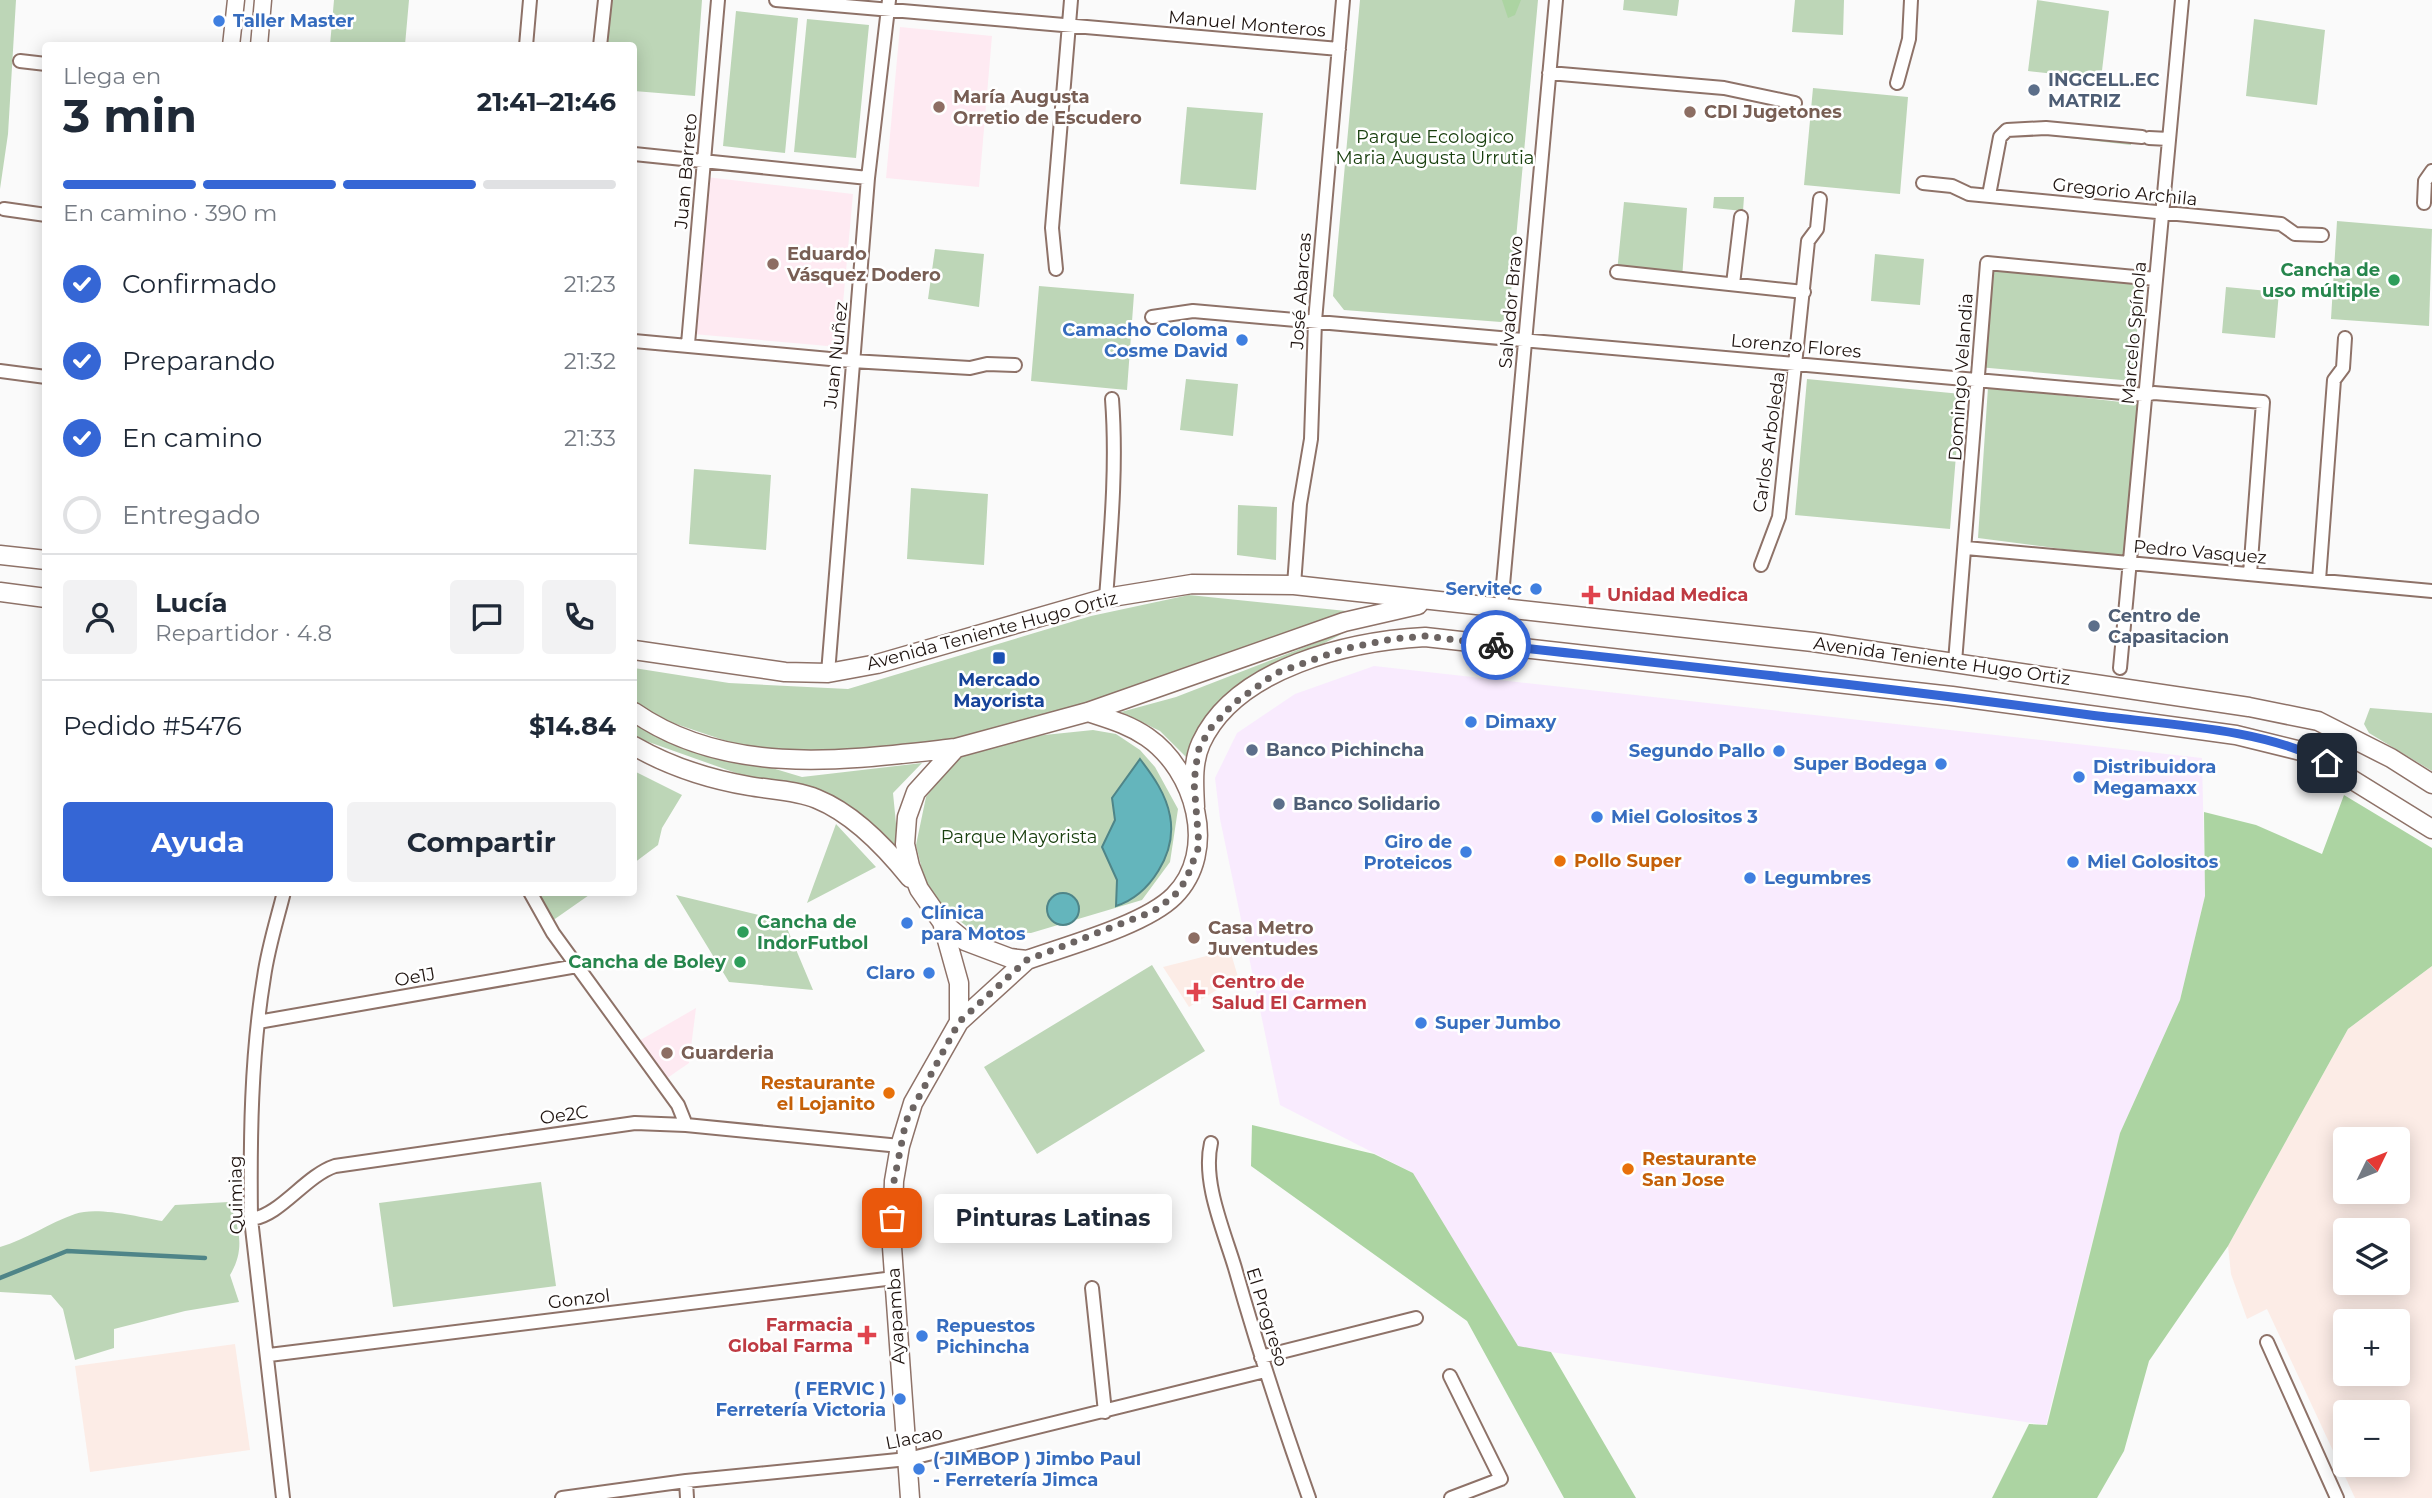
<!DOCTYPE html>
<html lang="es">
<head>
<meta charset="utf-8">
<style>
	:root { --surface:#fff; --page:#f2f2f3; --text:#1f2937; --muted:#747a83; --line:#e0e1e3; --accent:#3566d5 }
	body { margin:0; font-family:Montserrat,sans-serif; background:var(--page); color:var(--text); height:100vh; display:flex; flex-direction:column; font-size:26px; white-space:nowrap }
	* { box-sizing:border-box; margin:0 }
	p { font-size:23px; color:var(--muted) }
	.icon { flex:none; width:38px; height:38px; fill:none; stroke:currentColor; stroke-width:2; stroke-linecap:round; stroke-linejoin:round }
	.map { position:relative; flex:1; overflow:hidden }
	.drawer { position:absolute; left:42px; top:42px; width:595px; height:854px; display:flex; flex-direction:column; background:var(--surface); border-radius:7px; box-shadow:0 4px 18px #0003 }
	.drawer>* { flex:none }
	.needle { width:46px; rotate:47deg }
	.fabs { position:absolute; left:2333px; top:1127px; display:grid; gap:14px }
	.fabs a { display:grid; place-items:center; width:77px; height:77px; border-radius:7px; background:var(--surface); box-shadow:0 4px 18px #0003; font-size:35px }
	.pin { position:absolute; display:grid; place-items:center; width:60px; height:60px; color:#fff; margin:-30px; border-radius:14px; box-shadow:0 4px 10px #0006 }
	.courier { position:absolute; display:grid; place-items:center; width:70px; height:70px; margin:-35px; border:5px solid #3566d5; border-radius:50%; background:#fff; color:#222; box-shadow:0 2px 9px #0007 }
	.bubble { position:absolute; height:49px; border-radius:7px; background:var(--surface); box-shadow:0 4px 18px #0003; font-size:23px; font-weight:700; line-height:49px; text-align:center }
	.overview em { font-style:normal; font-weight:700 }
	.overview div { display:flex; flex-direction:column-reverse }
	.overview { display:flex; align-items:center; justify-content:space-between; height:119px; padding:0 21px }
	h1 { font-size:46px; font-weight:700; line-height:52px }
	.bar { display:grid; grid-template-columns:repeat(4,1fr); gap:10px 7px; align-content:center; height:84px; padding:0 21px }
	.bar i { height:9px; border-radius:5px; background:var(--line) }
	.bar .current { background:var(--accent) }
	.bar p { grid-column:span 4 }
	.line { display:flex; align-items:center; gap:18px; padding:0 21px; border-top:2px solid var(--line) }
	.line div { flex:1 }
	.round { display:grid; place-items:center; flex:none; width:74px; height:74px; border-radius:7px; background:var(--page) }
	ol { padding:0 21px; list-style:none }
	li { display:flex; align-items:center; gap:21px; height:77px }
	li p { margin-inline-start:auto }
	li .icon { padding:7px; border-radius:50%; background:var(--accent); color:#fff; stroke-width:4 }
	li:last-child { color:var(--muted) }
	li i { width:38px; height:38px; border:4px solid var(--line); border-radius:50% }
	.primary-button { display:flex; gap:14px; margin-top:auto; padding:14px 21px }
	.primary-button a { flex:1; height:80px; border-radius:7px; background:var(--accent); color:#fff; font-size:28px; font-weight:700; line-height:80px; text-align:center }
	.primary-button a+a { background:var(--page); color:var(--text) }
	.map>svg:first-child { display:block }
	.commercial { fill:#f9ebfe }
	.built { fill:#fcece6; fill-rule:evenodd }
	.education { fill:#feeaf2 }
	.green { fill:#bdd6b7 }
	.forest { fill:#acd4a2 }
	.water { fill:#64b5bc; stroke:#4f8588; stroke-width:2 }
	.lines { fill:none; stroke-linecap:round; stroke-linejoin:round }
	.stream { stroke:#4f8588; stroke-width:4.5 }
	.minor-casing { stroke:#8e7268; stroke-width:16 }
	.tertiary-casing { stroke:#8e7268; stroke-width:19 }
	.secondary-casing { stroke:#8e7268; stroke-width:21 }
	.minor { stroke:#fff; stroke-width:12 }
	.tertiary { stroke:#fff; stroke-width:16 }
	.secondary { stroke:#fff; stroke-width:18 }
	.done { stroke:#6c6462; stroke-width:7; stroke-dasharray:0 12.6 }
	.route { stroke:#3566d5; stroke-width:9 }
	.shop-dot { fill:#3f7fe0; stroke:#fff; stroke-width:2.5 }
	.service-dot { fill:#5c6f8a; stroke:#fff; stroke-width:2.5 }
	.education-dot { fill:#8d6e63; stroke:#fff; stroke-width:2.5 }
	.leisure-dot { fill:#2e9e5b; stroke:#fff; stroke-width:2.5 }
	.health-dot { fill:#e0444e; stroke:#fff; stroke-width:2.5 }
	.transit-dot { fill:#1a4fb4; stroke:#fff; stroke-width:2.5 }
	.food-dot { fill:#e8710a; stroke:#fff; stroke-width:2.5 }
	.labels { text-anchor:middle; stroke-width:5; stroke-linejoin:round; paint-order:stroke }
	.shop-label { font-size:18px; font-weight:bold; fill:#366cbe; stroke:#fff; text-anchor:start }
	.street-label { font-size:18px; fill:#1f1410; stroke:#fff }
	.service-label { font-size:18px; font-weight:bold; fill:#4e5e75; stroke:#fff; text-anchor:start }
	.education-label { font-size:18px; font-weight:bold; fill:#785e54; stroke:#fff; text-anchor:start }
	.park-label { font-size:18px; fill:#1a400f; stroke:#fff }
	.leisure-label { font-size:18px; font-weight:bold; fill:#27864d; stroke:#fff; text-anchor:end }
	.health-label { font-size:18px; font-weight:bold; fill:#be3a42; stroke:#fff; text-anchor:start }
	.transit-label { font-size:18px; font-weight:bold; fill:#164399; stroke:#fff }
	.food-label { font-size:18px; font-weight:bold; fill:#c56008; stroke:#fff; text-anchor:start }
</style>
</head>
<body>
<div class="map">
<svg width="2432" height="1498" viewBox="0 0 2432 1498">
	<rect width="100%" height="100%" fill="#fafafa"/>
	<path class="commercial" d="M1374 666 2202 758 2205 896 2180 1000 2120 1133 2046 1425 1518 1347 1413 1173 1280 1105 1220 819 1215 778 1237 733 1295 694Z"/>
	<path class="built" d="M1230 950 1238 977 1189 1007 1163 967Z
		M2432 966V1498H2355L2267 1309 2247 1319 2231 1274 2228 1246 2348 1029ZM2345 1139H2398V1192H2345ZM2345 1230H2398V1283H2345ZM2345 1321H2398V1374H2345ZM2345 1412H2398V1465H2345Z
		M235 1344 250 1450 90 1472 75 1366Z"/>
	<path class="education" d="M900 27 992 36 979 187 886 178Z
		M706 177 853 194 839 347 693 334Z
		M696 1008 689 1063 663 1081 637 1042Z"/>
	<path class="green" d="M0 0H16L8 134 0 189Z
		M334 0H409L405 45H330Z
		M610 0H702L695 96 634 91V46H607Z
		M1360 0H1538L1509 315 1501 322 1344 310 1333 296Z
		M1624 0H1679L1677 16 1623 10Z
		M1795 0H1844L1843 35 1792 32Z
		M2037 0 2109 11 2101 79 2028 71Z
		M736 11 798 18 785 153 723 146Z
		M807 19 869 25 856 158 794 152Z
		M2254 19 2325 30 2317 105 2246 96Z
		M1813 88 1908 97 1900 194 1804 185Z
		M1187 107 1263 113 1256 190 1180 184Z
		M2026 128 2131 138V145L2025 133Z
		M1714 197H1744L1743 211 1713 208Z
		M1624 202 1687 208 1682 279 1617 272Z
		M2337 221 2432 229 2429 326 2331 319Z
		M935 249 984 254 979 307 928 299Z
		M1875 254 1924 259 1920 305 1871 301Z
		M1987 270 2141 283 2133 381 1978 367Z
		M1039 286 1134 294 1127 390 1031 381Z
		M2226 287 2279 292 2275 338 2222 333Z
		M1186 379 1238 384 1233 436 1180 430Z
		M1807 379 1961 394 1950 529 1795 515Z
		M1988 387 2139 404 2123 557 1978 538Z
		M694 469 771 475 766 550 689 544Z
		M911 488 988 494 984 565 907 559Z
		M1238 505 1277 507 1276 560 1237 555Z
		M1189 595 1376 614 987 736 891 754 762 753 667 721 634 703V668L729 683 848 689 1091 616Z
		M1349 630 1224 697 1188 759 1160 731 1121 712 1176 697Z
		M2370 708 2432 713V771L2369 733 2364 724Z
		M634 719 732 756 802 777 922 763 893 793 899 854 867 825 750 778 643 740 634 734Z
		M1093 730 1116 734 1140 750 1155 767 1178 809 1170 862 1142 900 1031 933 973 931 948 912 925 882 916 845 926 797 960 754 1025 737Z
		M634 771 682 795 662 828 658 845 634 863Z
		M836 824 876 867 807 903Z
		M536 893H592L552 921Z
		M676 895 784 921 813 990 729 982Z
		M1152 965 1205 1051 1037 1154 984 1067Z
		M541 1182 556 1286 393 1307 379 1203Z
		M229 1202C240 1229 245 1250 230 1275L239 1302 185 1311 114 1329V1348L75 1360 63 1309 51 1295 0 1292V1247C27 1239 49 1223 75 1214 96 1206 140 1217 162 1221L175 1205Z"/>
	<path class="forest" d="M1502 0H1521L1515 15 1508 18Z
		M2344 795 2432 848V966L2348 1029 2228 1246 2149 1361 2124 1451 2097 1498H1992L2029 1424 2047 1425 2120 1133 2180 1000 2205 896 2204 812 2256 825 2322 854Z
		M1252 1125 1374 1154 1413 1173 1518 1346 1551 1352 1636 1498H1564L1467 1321 1251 1166Z"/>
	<path class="water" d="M1140 759C1153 776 1166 794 1170 816 1177 853 1150 895 1116 906L1117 880 1102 847 1115 820 1112 798Z
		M1047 909a16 16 0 1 1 32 0a16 16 0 1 1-32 0Z"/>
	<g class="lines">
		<path class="stream" d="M0 1278 67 1251 205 1258"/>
		<defs>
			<path id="minor" d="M776 0 1339 49
				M526 46 530 0
				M600 46 605 0
				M20 61 46 64
				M1549 73 1724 88 1795 103
				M1897 83 1909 39 1911 0
				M2149 138 2169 139
				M634 154 868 178
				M1923 183 1952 186 1969 194 2281 224 2295 234 2322 235
				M1989 195 2000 137 2007 130 2046 128 2142 137
				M2424 203 2425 181 2432 171
				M4 209 46 215
				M1056 269 1052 228 1071 0
				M1617 272 1804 292
				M1733 284 1741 217
				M1152 317 1193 311 2146 395 2154 393 2263 402 2250 574
				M634 341 852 361 970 368 987 364 1015 365
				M688 344 718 0
				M0 371 46 377
				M1966 548 2432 591
				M1761 565 1779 517 1808 241 1817 229 1820 199
				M2319 580 2334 380 2343 368 2345 338
				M1294 585 1300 504 1311 439 1315 321 1343 0
				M1106 598C1111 531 1117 465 1112 399
				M1501 607 1556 0
				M1955 662 1987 263 2156 279
				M2120 668 2182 0
				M828 673 868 178 889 0
				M530 892 553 933 678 1105 686 1125
				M258 1022 577 966
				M1211 1143C1202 1182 1224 1231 1235 1268 1257 1346 1282 1422 1309 1498
				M251 1219C280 1216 305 1176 335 1166L635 1123 686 1125 900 1146
				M1092 1288 1105 1412
				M2267 1342 2337 1498
				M269 1355 894 1278
				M1261 1357 1416 1318
				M1450 1376 1501 1479 1451 1498
				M686 1481 687 1498
				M283 1498 251 1219C250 1139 251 1056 264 977 268 948 277 920 284 892
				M562 1498 686 1481 908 1459 1265 1371"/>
			<path id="tertiary" d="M231 46 236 0
				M259 46 263 0"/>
			<path id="secondary" d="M0 555 46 560
				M0 592 46 598
				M634 650 785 672 828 673 877 664 1106 598 1192 584 1294 585 1813 642 2249 707 2318 721 2391 758 2432 784
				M634 712C729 778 849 760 956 748
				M1088 712C1109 719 1128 724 1147 737 1195 770 1219 851 1174 896 1145 925 1066 946 1027 960L1010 958 965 941 942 922 919 889 910 866 905 844 907 817 916 792 956 748 1088 712 1344 622 1418 605
				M634 746C669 766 708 779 749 786 771 790 796 790 817 799 854 814 886 848 910 878
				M1195 807C1194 785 1192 763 1201 743 1236 667 1351 641 1425 637L1952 696 2236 735 2309 753 2432 829
				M942 922 959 983V1022
				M910 1498 892 1247 894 1181 900 1146 913 1103 959 1022 1027 960"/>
		</defs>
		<use href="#minor" class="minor-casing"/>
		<use href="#tertiary" class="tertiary-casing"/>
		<use href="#secondary" class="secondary-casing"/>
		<use href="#minor" class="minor"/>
		<use href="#tertiary" class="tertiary"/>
		<use href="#secondary" class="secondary"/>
	</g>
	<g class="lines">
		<path class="done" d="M892 1218 894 1181 906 1121 959 1022 1027 960 1154 911 1174 896 1186 880 1199 846 1194 782 1198 751 1209 730 1233 704 1276 673 1343 649 1392 639 1425 636 1496 645"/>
		<path class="route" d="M1496 645C1694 667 1892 688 2090 715 2159 724 2267 728 2327 763"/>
	</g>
	<g class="shop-dot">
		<circle cx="219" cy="21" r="7"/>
		<circle cx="1242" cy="340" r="7"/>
		<circle cx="1536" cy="589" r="7"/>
		<circle cx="1471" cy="722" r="7"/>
		<circle cx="1779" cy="751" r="7"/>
		<circle cx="1941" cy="764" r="7"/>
		<circle cx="2079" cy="777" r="7"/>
		<circle cx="1597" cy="817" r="7"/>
		<circle cx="1466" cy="852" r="7"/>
		<circle cx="2073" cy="862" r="7"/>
		<circle cx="1750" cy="878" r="7"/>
		<circle cx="907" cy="923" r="7"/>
		<circle cx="929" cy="973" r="7"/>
		<circle cx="1421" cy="1023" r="7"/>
		<circle cx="922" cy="1336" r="7"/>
		<circle cx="900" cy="1399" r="7"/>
		<circle cx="919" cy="1469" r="7"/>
	</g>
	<g class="service-dot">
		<circle cx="2034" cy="90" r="7"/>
		<circle cx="2094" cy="626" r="7"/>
		<circle cx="1252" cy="750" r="7"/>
		<circle cx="1279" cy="804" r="7"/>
	</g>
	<g class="education-dot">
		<circle cx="939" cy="107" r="7"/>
		<circle cx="1690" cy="112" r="7"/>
		<circle cx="773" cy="264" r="7"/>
		<circle cx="1194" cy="938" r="7"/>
		<circle cx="667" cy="1053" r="7"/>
	</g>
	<g class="leisure-dot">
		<circle cx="2394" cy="280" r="7"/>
		<circle cx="743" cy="932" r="7"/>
		<circle cx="740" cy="962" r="7"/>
	</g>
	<g class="health-dot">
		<path d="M1587.5 584.5h7v7h7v7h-7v7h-7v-7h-7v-7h7z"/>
		<path d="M1192.5 981.5h7v7h7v7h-7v7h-7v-7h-7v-7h7z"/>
		<path d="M863.5 1324.5h7v7h7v7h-7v7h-7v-7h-7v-7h7z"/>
	</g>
	<rect class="transit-dot" x="992" y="651" width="14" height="14" rx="3.5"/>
	<g class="food-dot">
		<circle cx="1560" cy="861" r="7"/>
		<circle cx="889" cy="1093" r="7"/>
		<circle cx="1628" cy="1169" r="7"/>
	</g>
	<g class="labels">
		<g class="shop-label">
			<text x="233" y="27">Taller Master</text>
			<text x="1228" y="336" text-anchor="end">Camacho Coloma<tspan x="1228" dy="21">Cosme David</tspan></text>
			<text x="1522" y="595" text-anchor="end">Servitec</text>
			<text x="1485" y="728">Dimaxy</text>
			<text x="1765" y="757" text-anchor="end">Segundo Pallo</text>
			<text x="1927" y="770" text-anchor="end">Super Bodega</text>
			<text x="2093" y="773">Distribuidora<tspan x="2093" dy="21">Megamaxx</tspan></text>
			<text x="1611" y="823">Miel Golositos 3</text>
			<text x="1452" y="848" text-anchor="end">Giro de<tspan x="1452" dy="21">Proteicos</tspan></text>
			<text x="2087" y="868">Miel Golositos</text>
			<text x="1764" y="884">Legumbres</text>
			<text x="921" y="919">Clínica<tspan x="921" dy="21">para Motos</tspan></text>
			<text x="915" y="979" text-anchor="end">Claro</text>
			<text x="1435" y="1029">Super Jumbo</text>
			<text x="936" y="1332">Repuestos<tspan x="936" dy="21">Pichincha</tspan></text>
			<text x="886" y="1395" text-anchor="end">( FERVIC )<tspan x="886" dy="21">Ferretería Victoria</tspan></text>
			<text x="933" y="1465">( JIMBOP ) Jimbo Paul<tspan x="933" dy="21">- Ferretería Jimca</tspan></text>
		</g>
		<g class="street-label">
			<text transform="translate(1247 24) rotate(5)" y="6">Manuel Monteros</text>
			<text transform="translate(686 171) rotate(-85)" y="6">Juan Barreto</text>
			<text transform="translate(2125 192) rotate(6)" y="6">Gregorio Archila</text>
			<text transform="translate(1301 291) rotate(-86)" y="6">José Abarcas</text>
			<text transform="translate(1511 302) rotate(-85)" y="6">Salvador Bravo</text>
			<text transform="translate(2134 333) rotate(-85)" y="6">Marcelo Spínola</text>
			<text transform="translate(1796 346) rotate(5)" y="6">Lorenzo Flores</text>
			<text transform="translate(836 355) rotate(-84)" y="6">Juan Nuñez</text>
			<text transform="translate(1961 377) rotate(-86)" y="6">Domingo Velandia</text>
			<text transform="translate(1769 442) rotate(-82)" y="6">Carlos Arboleda</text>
			<text transform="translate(2200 552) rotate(5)" y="6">Pedro Vasquez</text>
			<text transform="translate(992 631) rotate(-15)" y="6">Avenida Teniente Hugo Ortiz</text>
			<text transform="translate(1942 661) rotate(8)" y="6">Avenida Teniente Hugo Ortiz</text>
			<text transform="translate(415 977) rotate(-10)" y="6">Oe1J</text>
			<text transform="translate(564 1115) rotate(-8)" y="6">Oe2C</text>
			<text transform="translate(236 1195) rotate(-91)" y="6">Quimiag</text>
			<text transform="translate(579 1299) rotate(-7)" y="6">Gonzol</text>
			<text transform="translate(896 1316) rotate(-93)" y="6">Ayapamba</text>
			<text transform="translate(1267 1317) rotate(73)" y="6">El Progreso</text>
			<text transform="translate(914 1438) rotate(-11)" y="6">Llacao</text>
		</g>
		<g class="service-label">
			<text x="2048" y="86">INGCELL.EC<tspan x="2048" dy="21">MATRIZ</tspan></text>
			<text x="2108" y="622">Centro de<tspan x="2108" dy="21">Capasitacion</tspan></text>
			<text x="1266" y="756">Banco Pichincha</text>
			<text x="1293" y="810">Banco Solidario</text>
		</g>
		<g class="education-label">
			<text x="953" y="103">María Augusta<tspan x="953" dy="21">Orretio de Escudero</tspan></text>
			<text x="1704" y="118">CDI Jugetones</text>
			<text x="787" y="260">Eduardo<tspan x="787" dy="21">Vásquez Dodero</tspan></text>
			<text x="1208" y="934">Casa Metro<tspan x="1208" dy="21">Juventudes</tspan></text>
			<text x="681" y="1059">Guarderia</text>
		</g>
		<g class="park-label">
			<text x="1435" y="143">Parque Ecologico<tspan x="1435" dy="21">Maria Augusta Urrutia</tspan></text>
			<text x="1019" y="843">Parque Mayorista</text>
		</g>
		<g class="leisure-label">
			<text x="2380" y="276">Cancha de<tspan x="2380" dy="21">uso múltiple</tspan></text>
			<text x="757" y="928" text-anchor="start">Cancha de<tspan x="757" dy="21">IndorFutbol</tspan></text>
			<text x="726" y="968">Cancha de Boley</text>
		</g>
		<g class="health-label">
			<text x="1607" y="601">Unidad Medica</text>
			<text x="1212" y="988">Centro de<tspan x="1212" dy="21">Salud El Carmen</tspan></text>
			<text x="853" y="1331" text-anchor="end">Farmacia<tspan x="853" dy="21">Global Farma</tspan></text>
		</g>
		<g class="transit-label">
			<text x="999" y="686">Mercado<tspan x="999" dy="21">Mayorista</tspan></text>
		</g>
		<g class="food-label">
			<text x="1574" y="867">Pollo Super</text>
			<text x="875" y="1089" text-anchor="end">Restaurante<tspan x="875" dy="21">el Lojanito</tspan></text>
			<text x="1642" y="1165">Restaurante<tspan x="1642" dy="21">San Jose</tspan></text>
		</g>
	</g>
</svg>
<div class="fabs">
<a><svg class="needle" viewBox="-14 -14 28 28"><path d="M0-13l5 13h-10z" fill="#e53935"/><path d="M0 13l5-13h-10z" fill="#747a83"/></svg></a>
<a><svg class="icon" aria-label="layers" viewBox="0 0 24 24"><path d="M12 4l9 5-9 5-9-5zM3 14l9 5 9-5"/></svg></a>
<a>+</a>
<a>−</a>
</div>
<div class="pin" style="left:892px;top:1218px;background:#ea580c"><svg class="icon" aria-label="bag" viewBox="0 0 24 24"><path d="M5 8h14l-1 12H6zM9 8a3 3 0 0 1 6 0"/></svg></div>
<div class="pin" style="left:2327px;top:763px;background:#1f2937"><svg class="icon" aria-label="home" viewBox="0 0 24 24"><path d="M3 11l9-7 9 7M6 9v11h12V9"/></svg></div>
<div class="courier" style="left:1496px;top:645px"><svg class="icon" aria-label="bike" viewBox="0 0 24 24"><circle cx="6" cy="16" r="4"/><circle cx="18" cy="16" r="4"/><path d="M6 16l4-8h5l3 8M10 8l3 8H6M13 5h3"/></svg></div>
<div class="bubble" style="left:934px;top:1194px;width:238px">Pinturas Latinas</div>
<section class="drawer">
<div class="overview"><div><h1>3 min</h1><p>Llega en</p></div><em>21:41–21:46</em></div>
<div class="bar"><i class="current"></i><i class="current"></i><i class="current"></i><i></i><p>En camino · 390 m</p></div>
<ol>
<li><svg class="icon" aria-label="check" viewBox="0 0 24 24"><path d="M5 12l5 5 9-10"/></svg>Confirmado<p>21:23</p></li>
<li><svg class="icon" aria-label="check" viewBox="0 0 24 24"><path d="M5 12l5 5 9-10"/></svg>Preparando<p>21:32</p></li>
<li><svg class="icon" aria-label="check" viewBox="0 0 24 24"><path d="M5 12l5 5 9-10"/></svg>En camino<p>21:33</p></li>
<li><i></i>Entregado</li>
</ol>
<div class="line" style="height:126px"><a class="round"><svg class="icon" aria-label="person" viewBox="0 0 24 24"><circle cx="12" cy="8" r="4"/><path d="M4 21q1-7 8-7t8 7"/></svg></a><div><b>Lucía</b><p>Repartidor · 4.8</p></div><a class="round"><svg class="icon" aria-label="chat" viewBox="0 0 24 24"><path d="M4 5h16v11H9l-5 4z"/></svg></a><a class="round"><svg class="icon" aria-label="phone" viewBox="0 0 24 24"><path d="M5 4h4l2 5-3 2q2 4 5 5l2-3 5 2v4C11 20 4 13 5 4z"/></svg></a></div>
<div class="line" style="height:91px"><div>Pedido #5476</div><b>$14.84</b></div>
<div class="primary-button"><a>Ayuda</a><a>Compartir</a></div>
</section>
</div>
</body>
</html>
